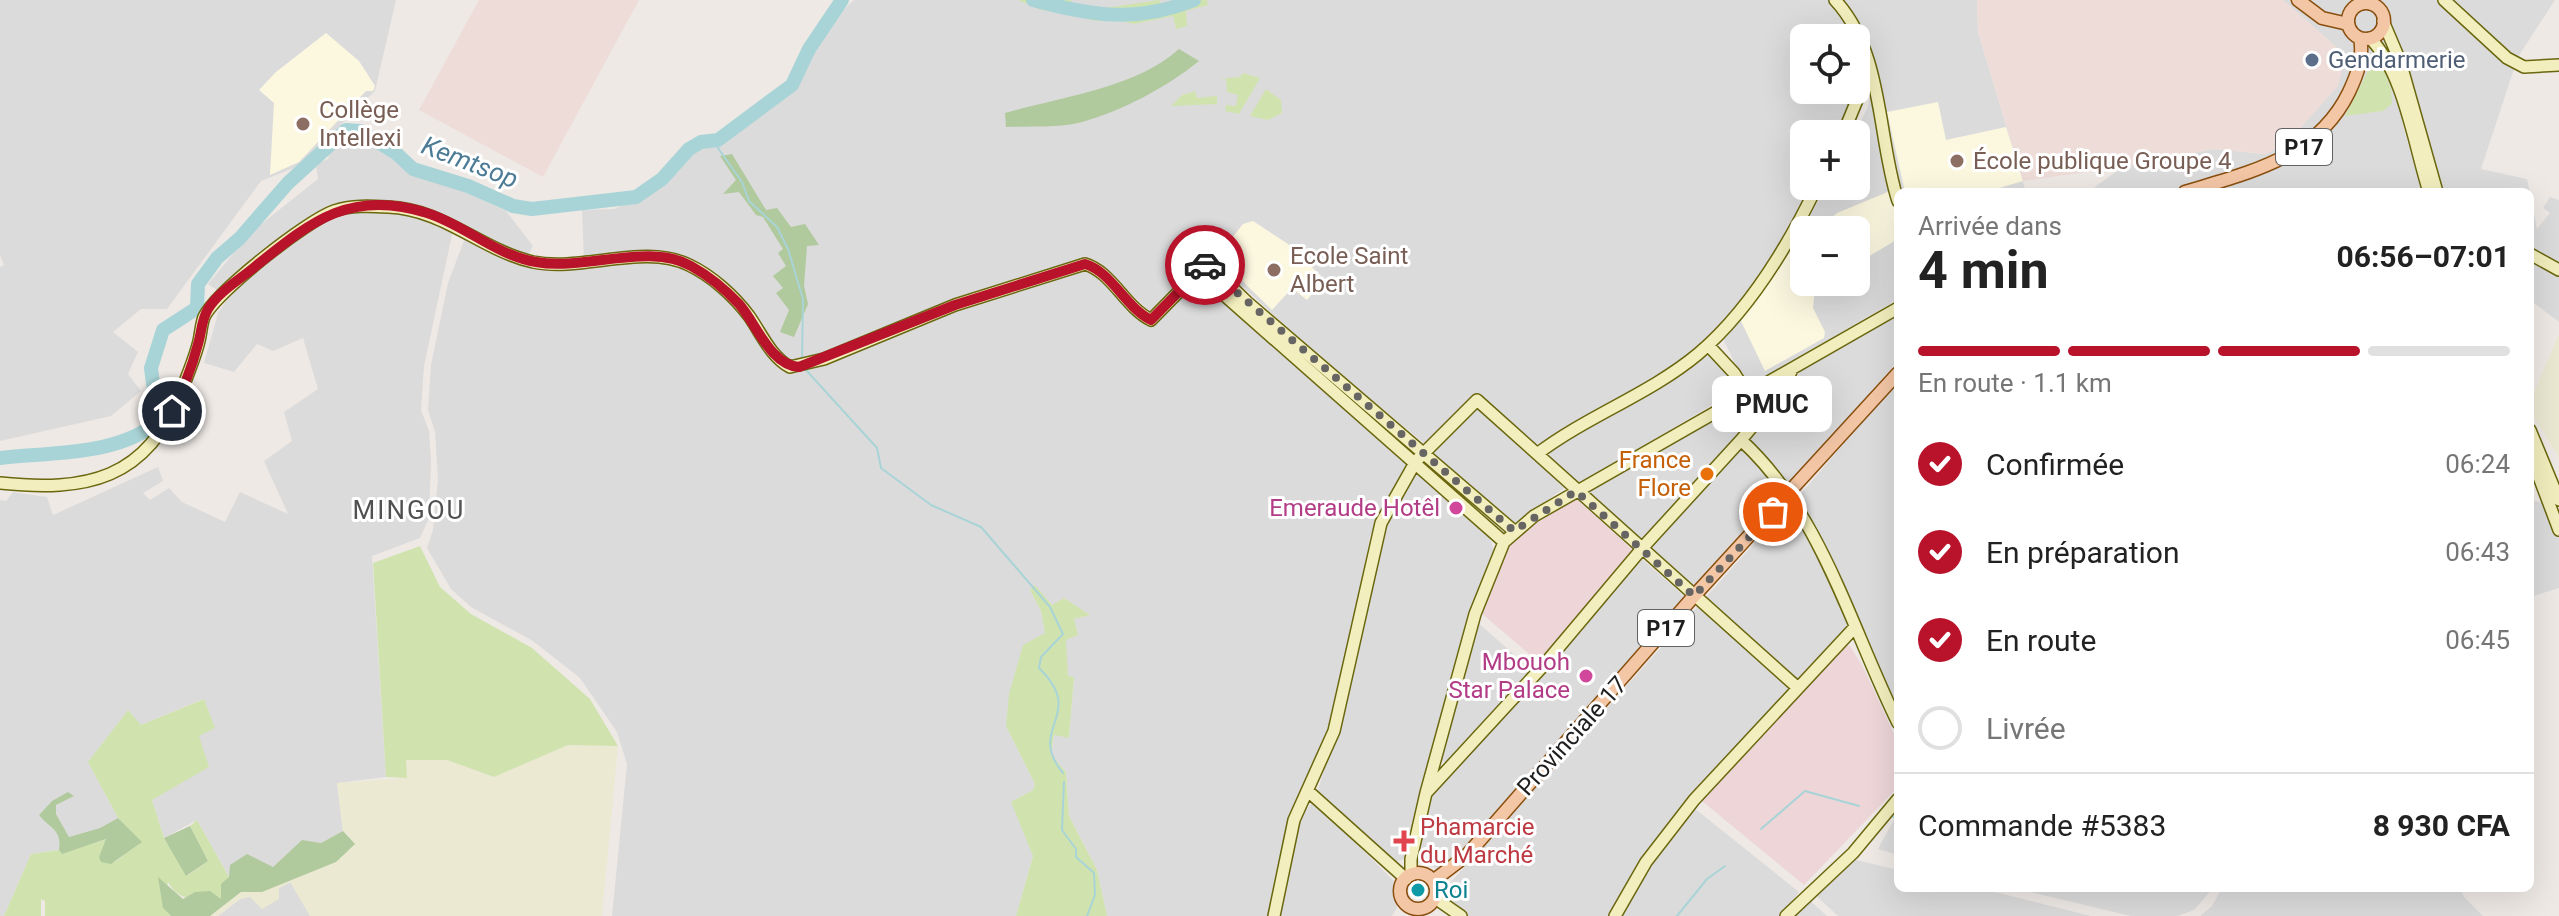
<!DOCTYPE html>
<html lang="fr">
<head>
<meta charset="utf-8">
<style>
	:root { --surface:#fff; --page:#f2f2f2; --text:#222; --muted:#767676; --line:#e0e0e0; --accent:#b8132b }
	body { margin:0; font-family:Roboto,sans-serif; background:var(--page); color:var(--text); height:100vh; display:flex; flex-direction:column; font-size:30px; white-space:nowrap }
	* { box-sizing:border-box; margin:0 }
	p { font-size:26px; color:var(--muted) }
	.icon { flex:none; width:44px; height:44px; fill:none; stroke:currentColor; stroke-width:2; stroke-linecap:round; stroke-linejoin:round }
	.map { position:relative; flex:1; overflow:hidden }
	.details { position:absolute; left:1894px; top:188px; width:640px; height:704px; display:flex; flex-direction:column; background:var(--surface); border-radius:12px; box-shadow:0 8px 32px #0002 }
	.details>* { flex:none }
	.buttons { position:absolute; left:1790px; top:24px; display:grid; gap:16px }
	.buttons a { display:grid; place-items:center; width:80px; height:80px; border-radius:12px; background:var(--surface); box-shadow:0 8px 32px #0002; font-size:40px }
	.pin { position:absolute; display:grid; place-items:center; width:68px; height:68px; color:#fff; margin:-34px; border:4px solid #fff; border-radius:50%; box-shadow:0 2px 8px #0007 }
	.courier { position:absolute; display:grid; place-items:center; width:80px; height:80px; margin:-40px; border:6px solid #b8132b; border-radius:50%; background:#fff; color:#222; box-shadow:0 2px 10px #0007 }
	.bubble { position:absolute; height:56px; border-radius:12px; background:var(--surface); box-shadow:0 8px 32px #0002; font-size:26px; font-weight:700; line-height:56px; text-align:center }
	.overview em { font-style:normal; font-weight:700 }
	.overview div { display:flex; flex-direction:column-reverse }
	.overview { display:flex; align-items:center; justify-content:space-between; height:136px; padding:0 24px }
	h1 { font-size:52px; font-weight:700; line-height:60px }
	.bar { display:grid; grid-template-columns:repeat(4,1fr); gap:12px 8px; align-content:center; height:96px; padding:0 24px }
	.bar i { height:10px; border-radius:6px; background:var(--line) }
	.bar .selected { background:var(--accent) }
	.bar p { grid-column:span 4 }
	.line { display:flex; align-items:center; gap:20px; padding:0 24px; border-top:2px solid var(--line) }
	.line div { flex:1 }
	ol { padding:0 24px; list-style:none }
	li { display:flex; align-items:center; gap:24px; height:88px }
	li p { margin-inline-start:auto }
	li .icon { padding:8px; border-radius:50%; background:var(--accent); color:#fff; stroke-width:4 }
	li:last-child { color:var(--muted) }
	li i { width:44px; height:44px; border:4px solid var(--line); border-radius:50% }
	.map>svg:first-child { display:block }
	.residential { fill:#dcdbdb; fill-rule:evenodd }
	.commercial { fill:#edd5d8 }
	.education { fill:#fcf8e0 }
	.military { fill:#eedcd9 }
	.farmland { fill:#ebe9d2 }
	.grass { fill:#d0e3af }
	.forest { fill:#b0c99d }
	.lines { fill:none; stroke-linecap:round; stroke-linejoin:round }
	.stream { stroke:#a9d4d7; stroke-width:2 }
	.river { stroke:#a9d4d7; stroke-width:14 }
	.secondary-casing { stroke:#6a670f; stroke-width:14 }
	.primary-casing { stroke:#894f0e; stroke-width:15 }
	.secondary { stroke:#f3eebd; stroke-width:11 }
	.primary { stroke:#f3c6a5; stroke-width:12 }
	.done { stroke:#676564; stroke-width:8; stroke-dasharray:0 14.4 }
	.route { stroke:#b8132b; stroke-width:10 }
	.service-dot { fill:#5c6f8a; stroke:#fff; stroke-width:3 }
	.education-dot { fill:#8d6e63; stroke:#fff; stroke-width:3 }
	.food-dot { fill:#e8710a; stroke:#fff; stroke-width:3 }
	.hotel-dot { fill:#d1479c; stroke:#fff; stroke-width:3 }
	.health-dot { fill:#e0444e; stroke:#fff; stroke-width:3 }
	.culture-dot { fill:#0f9aa8; stroke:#fff; stroke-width:3 }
	.labels { text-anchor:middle; stroke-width:6; stroke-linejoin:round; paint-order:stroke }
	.shield { fill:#fff; stroke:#626262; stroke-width:2 }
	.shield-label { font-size:22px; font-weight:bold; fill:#1e1e1e }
	.service-label { font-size:24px; fill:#4e5e75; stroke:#fff; text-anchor:start }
	.education-label { font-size:24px; fill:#785e54; stroke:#fff; text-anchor:start }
	.food-label { font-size:24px; fill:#c56008; stroke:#fff; text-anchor:end }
	.hotel-label { font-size:24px; fill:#b23c85; stroke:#fff; text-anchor:end }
	.street-label { font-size:24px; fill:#1e1e1e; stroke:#fff }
	.health-label { font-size:24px; fill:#be3a42; stroke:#fff; text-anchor:start }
	.culture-label { font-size:24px; fill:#0d838f; stroke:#fff; text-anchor:start }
	.water-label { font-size:26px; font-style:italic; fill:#4c7b95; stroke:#fff }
	.neighbourhood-label { font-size:26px; letter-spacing:2px; fill:#515151; stroke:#fff }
</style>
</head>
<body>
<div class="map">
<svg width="2559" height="916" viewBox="0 0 2559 916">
	<rect width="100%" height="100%" fill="#eee9e5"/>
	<path class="residential" d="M0 0H396L375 91 299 166 261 181 167 309H141L113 332 138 352 128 374 141 391 111 416 0 441V267L4 265 0 255Z
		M854 0H1831L1858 36 1864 68 1839 134H1804V186H1815L1785 241 1746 296 1695 353 1550 440 1533 445 1477 395 1426 445 1314 352 1207 254 1150 312 1099 262 1088 258 933 307 839 349 791 363 784 360 750 311 688 261H584L582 210 614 209 651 192 699 149 718 147 782 101 840 13ZM1804 38H1856V90H1804Z
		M1841 0H1977L1978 32 2026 192H1898V299L1747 387 1722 337 1740 319 1801 234 1826 186H1856L1854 134 1868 107 1874 65 1864 32ZM1804 230H1856V282H1804Z
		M2283 0H2555L2518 57 2481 169 2527 179 2530 192H2441L2424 130 2402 122 2422 192H2088L2122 167 2213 149 2265 154 2341 51Z
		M352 133 395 156 411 174 470 190 473 196 506 211 533 246 527 257 437 213 342 206 221 293 208 284 251 232 318 179 316 164 328 159 332 146Z
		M2530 193 2537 229 2550 213 2543 208 2550 197 2559 200V322L2530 300Z
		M354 211 408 213 453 230 424 366 421 410 429 431 431 461 429 518 420 538 372 556 386 777 337 783 343 831 321 843 302 841 273 867 229 877 197 820 164 838 152 800 199 736 203 699 141 725 88 762 118 818 100 828 69 837 56 814V805L73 796 52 801 39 815 61 837 59 850 31 854 4 916H0V500L6 501 13 492 47 497 53 515 158 467 163 481 143 493 150 500 169 488 182 502 225 522 240 492 288 514 264 461 292 441 284 412 318 389 303 338 273 351 257 344 234 372 204 363 218 313 234 289 301 235 333 215Z
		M465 238 535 266 584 269 641 262 686 267 725 296 779 369 795 373 953 310 1083 268 1092 271 1123 305 1148 324 1196 277 1408 464 1370 536 1347 657 1328 729 1289 818 1268 916H1107L1097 870 1069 816 1066 772 1051 755 1054 735 1069 737 1074 677 1068 676 1065 640 1073 619 1089 615 1053 605 1030 590 1041 611 1045 633 1006 726 1035 784 1033 790 1012 802 1033 856 1016 916H612L627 764 617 732 580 678 533 641 471 607 451 589 427 548 433 530 438 480 435 432 428 410 431 365 448 283Z
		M1898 315V361L1694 590 1646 550 1782 400 1804 367Z
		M1715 349 1738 389 1573 488 1549 454 1553 445Z
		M1898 381V711L1798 497Z
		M1743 400 1755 415 1641 542 1583 492Z
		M1477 406 1564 488 1511 527 1429 454Z
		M1416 467 1486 528 1495 553 1407 858 1393 863 1316 796 1347 697 1384 523Z
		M2530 499 2544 504 2559 538V588L2530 597Z
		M1785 509 1797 514 1849 627 1667 826 1641 859 1608 916H1468L1457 907 1441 893Z
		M1642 559 1685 597 1461 852 1443 870 1414 861 1431 797Z
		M1476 621 1534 672 1450 763 1439 761Z
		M1313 801 1395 882 1397 908 1392 916H1279L1298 821Z
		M1694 808 1799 892 1781 916H1621L1651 865Z
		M1898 812V855L1878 849Z
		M1856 860 1898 870V888H1979L2091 916H1838L1813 893Z
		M291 882 310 916H218L240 899 250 896 262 909 279 888Z
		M2013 888H2213L2194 910 2177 916H2131Z
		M2222 888H2460L2464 897 2483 916H2200L2212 906Z
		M1807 898 1827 916H1793Z"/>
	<path class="commercial" d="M1574 497 1636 553 1541 664 1480 612 1509 541 1533 519Z
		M1841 644 1850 646 1864 669 1894 734 1898 746V787L1804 885 1702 801Z"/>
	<path class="education" d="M326 33 359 61 375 86 373 91H366L299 162 270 175 274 103 259 90 276 72Z
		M1938 102 1946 140 2006 127 2023 181 1986 192H1905L1887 112Z
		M1890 191 1898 219V239L1856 264V230H1817L1837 213Z
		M1253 221 1288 244 1324 279 1307 300 1292 288 1272 310 1223 262 1228 243 1243 224Z
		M1804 233V282H1826L1815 288 1813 308 1825 332 1824 338 1765 371 1740 319Z"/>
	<path class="military" d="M479 0H639L543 177 419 110Z
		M1977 0H2283L2341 51 2343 66 2338 86 2288 142 2266 154 2213 149 2122 167 2023 181 1978 32Z"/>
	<path class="farmland" d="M2559 334V458L2530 411V402Z
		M568 745 618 746 602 916H310L290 882 279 888V899L262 909 250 897 240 899 218 916H210L241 892H262L292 878 350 836 343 831 337 783 406 778V760H447L494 777Z"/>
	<path class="grass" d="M1018 0H1071L1072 5 1105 8 1159 0 1163 6 1178 0H1207L1208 5 1186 11 1187 26 1176 29 1173 16 1134 24 1105 17V21L1089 20V14L1041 10Z
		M2381 62 2391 89 2392 104 2383 111 2345 116 2372 63Z
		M1243 73 1260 78 1239 114 1225 111 1226 105 1236 106 1238 95 1227 92 1226 79H1218L1240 77Z
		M1266 89 1281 100 1282 113 1268 120 1250 116Z
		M1195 91 1197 98 1217 96V104L1171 106 1182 95Z
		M420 546 440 587 471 614 532 648 590 699 618 746 568 745 494 777 447 760H406L407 778 386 777 373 563Z
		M1035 585 1052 605 1064 598 1090 615 1074 619 1078 635 1066 640 1068 676 1074 677 1069 738 1054 735 1051 755 1066 772 1069 816 1097 870 1107 916H1016L1033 856 1011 802 1033 790 1035 784 1006 726 1009 694 1023 645 1045 633 1041 611 1030 590Z
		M204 699 215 728 199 736 209 767 152 800 164 838 187 876 208 861 190 826 197 820 229 877 221 899C198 897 181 905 168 882L163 908 171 916H45V901L41 899V916H4L31 854 59 850 63 853 107 839 115 862 141 842 118 818 88 762 128 710 141 725Z"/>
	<path class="forest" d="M1179 49 1199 61C1167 87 1122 111 1082 122 1059 128 1030 126 1006 127L1005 113C1061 97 1136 88 1179 49Z
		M732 154 766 210 777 208 791 227 805 224 819 245 807 246 804 286 808 304 794 337 780 332 789 310 776 293 783 288 773 276 786 266 778 253 783 249 763 217 756 215 739 192 723 194 736 180 720 156Z
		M68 792 74 796 56 805V814L69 837 100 828 118 818 142 842 111 864 101 862 99 857 106 839 62 854 59 850C62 829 51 830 39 815L52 801Z
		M190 826 208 861 186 876 164 838Z
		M343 831 355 844 336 862 262 892H241L210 916H171L163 908 158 877 183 899 195 892 210 891 221 899V884L229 877 230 865 247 854 273 867 302 840 321 843Z"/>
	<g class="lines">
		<path class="stream" d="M713 141 742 182 749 201 777 227 788 249 803 299 802 360
			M806 370 877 448 881 468 931 505 981 527 1050 607 1063 634 1041 657 1039 668C1088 716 1025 727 1063 773
			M1064 782 1062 830 1076 849V857L1094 873 1095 895 1087 916
			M1893 817 1898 818
			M1761 829 1805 791 1859 806
			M1677 916 1707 879 1725 866"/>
		<path class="river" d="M1033 0C1092 16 1137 23 1194 0
			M0 458C49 452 120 456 158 421L151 368 163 330 197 308 198 284 217 258 240 238 288 183 346 130 360 131 396 153 413 169 468 186 513 206 532 209 636 197 662 179 689 149 701 142 718 140 792 85 809 49 842 0"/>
		<defs>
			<path id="secondary" d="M1835 0C1884 53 1877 136 1898 201
				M2444 0 2507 58 2524 67 2559 65
				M2383 21 2400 61 2437 192
				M2370 38C2404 73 2414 145 2429 192
				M1843 134 1869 71
				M2530 254 2559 270
				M1198 272 1504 542
				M1708 345 1734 373 1761 416
				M2530 430 2559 500
				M1741 440C1822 514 1850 626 1898 723
				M2530 453 2559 530
				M1537 454C1587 416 1650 394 1698 354 1750 310 1788 246 1817 186
				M0 483C86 492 147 480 181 392 187 376 195 358 199 341 201 333 201 325 204 317 216 292 306 221 334 211 351 205 370 206 388 207 444 209 481 250 533 262 583 272 644 243 689 265 712 276 734 296 749 316 761 333 771 357 790 367L824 359 955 305 1085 264C1112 272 1125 307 1151 320L1207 263 1247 302 1514 531
				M1308 791 1406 879
				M1427 792 1543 666 1645 545 1741 440 1778 396 1793 368
				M1411 875V859L1426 793 1475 614 1504 542 1534 516 1898 308
				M1435 898 1461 916
				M1274 916 1294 820 1334 731 1381 523 1416 461 1477 400 1798 688
				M1615 916 1646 862 1694 800 1855 627
				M1786 916 1853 853 1898 799"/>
			<path id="primary" d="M2298 0 2322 18 2348 24
				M2348 21a18 18 0 1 1 36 0a18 18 0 1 1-36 0Z
				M2185 192C2250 172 2317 158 2349 92 2357 75 2364 57 2360 38
				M1400 891a18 18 0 1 1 36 0a18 18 0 1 1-36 0Z
				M1433 881 1467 855 1694 596 1898 373"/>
		</defs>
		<use href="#secondary" class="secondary-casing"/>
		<use href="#primary" class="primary-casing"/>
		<use href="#secondary" class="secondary"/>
		<use href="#primary" class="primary"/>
	</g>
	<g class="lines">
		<path class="done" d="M1205 265 1514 531 1576 491 1694 596 1773 512"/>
		<path class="route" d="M172 411C183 390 192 367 198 344 202 331 201 321 208 309 219 291 241 279 257 265 312 221 351 189 427 213 465 225 495 255 536 262 584 271 650 242 691 266 709 276 725 289 739 304 756 323 770 365 799 367L955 305 1085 264C1112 272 1125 307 1151 320L1205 265"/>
	</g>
	<circle class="service-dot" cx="2312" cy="60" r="8"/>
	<g class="education-dot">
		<circle cx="303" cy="124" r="8"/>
		<circle cx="1957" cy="161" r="8"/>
		<circle cx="1274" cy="270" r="8"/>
	</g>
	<circle class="food-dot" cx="1707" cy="474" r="8"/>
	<g class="hotel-dot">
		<circle cx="1456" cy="508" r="8"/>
		<circle cx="1586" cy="676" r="8"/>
	</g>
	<path class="health-dot" d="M1400 829h8v8h8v8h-8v8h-8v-8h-8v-8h8z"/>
	<circle class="culture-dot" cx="1418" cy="890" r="8"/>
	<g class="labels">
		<g class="shield">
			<rect x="2276" y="129" width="56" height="36" rx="6"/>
			<rect x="1638" y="610" width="56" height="36" rx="6"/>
		</g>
		<g class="shield-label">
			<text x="2304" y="155">P17</text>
			<text x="1666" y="636">P17</text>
		</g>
		<g class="service-label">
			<text x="2328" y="68">Gendarmerie</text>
		</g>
		<g class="education-label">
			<text x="319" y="118">Collège<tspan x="319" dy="28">Intellexi</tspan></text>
			<text x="1973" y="169">École publique Groupe 4</text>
			<text x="1290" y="264">Ecole Saint<tspan x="1290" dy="28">Albert</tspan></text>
		</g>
		<g class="food-label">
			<text x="1691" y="468">France<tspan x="1691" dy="28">Flore</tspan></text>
		</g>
		<g class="hotel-label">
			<text x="1440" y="516">Emeraude Hotêl</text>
			<text x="1570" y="670">Mbouoh<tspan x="1570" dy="28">Star Palace</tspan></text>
		</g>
		<g class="street-label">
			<text transform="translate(1572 736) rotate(-48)" y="8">Provinciale 17</text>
		</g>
		<g class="health-label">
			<text x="1420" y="835">Phamarcie<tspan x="1420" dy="28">du Marché</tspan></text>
		</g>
		<g class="culture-label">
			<text x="1434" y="898">Roi</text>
		</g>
		<g class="water-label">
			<text transform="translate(470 162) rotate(21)" y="9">Kemtsop</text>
		</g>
		<g class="neighbourhood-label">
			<text x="409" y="519">MINGOU</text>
		</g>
	</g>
</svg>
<div class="buttons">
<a><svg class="icon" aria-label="locate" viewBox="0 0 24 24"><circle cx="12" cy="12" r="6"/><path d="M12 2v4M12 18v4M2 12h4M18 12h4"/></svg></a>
<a>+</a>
<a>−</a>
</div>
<div class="pin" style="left:1773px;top:512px;background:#ea580c"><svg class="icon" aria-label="bag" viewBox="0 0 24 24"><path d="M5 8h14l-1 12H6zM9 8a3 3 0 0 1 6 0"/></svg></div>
<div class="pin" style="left:172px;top:411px;background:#1f2937"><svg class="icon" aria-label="home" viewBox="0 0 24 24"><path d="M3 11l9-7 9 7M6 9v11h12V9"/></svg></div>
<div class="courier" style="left:1205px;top:265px"><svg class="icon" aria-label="car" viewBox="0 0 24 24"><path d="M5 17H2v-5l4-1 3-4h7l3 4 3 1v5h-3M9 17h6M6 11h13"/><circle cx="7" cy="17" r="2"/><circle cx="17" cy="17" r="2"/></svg></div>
<div class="bubble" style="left:1712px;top:376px;width:120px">PMUC</div>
<section class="details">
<div class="overview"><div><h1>4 min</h1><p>Arrivée dans</p></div><em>06:56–07:01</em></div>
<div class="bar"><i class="selected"></i><i class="selected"></i><i class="selected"></i><i></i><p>En route · 1.1 km</p></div>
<ol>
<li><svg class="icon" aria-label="check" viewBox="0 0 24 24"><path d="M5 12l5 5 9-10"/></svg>Confirmée<p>06:24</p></li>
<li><svg class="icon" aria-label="check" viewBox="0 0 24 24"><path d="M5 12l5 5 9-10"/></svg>En préparation<p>06:43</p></li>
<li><svg class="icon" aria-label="check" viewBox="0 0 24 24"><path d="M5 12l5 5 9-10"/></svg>En route<p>06:45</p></li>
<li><i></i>Livrée</li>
</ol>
<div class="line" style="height:104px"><div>Commande #5383</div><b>8 930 CFA</b></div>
</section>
</div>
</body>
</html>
